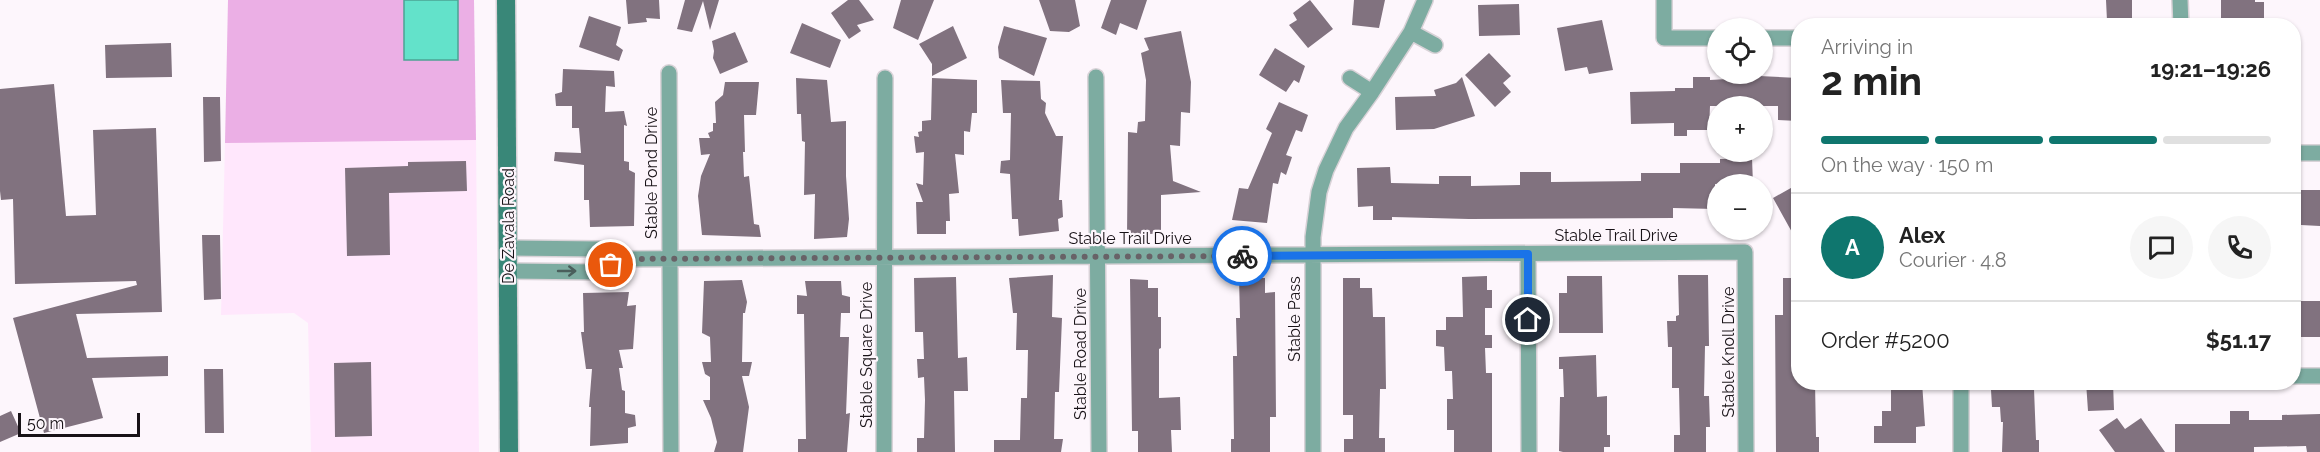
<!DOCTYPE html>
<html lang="en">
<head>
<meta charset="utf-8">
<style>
	:root { --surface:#fff; --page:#f6f6f6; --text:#222; --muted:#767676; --line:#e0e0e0; --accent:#0f766e }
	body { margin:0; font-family:Raleway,sans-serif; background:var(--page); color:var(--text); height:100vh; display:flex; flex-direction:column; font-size:22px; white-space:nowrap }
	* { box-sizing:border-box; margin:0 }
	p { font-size:20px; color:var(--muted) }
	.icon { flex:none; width:33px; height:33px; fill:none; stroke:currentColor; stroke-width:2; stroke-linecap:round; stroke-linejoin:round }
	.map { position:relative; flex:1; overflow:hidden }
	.sheet { position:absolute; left:1791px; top:18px; width:510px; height:372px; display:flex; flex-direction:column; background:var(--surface); border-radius:24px; box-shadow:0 2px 4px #0004 }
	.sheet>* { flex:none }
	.fabs { position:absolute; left:1707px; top:18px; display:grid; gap:12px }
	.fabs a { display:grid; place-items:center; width:66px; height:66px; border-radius:50%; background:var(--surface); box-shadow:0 2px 4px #0004; font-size:30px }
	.scale { position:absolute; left:18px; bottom:15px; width:122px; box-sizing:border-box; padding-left:6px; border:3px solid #181217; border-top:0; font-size:16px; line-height:21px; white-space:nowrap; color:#181217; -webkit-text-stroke:4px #fdf6fc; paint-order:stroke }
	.pin { position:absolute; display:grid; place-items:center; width:51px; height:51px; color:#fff; margin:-26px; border:3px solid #fff; border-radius:50%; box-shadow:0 2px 6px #0007 }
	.courier { position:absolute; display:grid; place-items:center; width:60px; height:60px; margin:-30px; border:4px solid #1a73e8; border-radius:50%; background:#fff; color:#222; box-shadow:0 2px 8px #0007 }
	.headline em { font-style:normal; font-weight:700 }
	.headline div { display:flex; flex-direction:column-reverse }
	.headline { display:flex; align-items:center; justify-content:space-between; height:102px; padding:0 30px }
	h1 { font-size:39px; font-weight:700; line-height:45px }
	.bar { display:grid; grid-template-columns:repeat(4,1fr); gap:9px 6px; align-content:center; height:72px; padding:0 30px }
	.bar i { height:8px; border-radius:4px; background:var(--line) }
	.bar .current { background:var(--accent) }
	.bar p { grid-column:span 4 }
	.line { display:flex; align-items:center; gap:15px; padding:0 30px; border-top:2px solid var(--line) }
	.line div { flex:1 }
	.round { display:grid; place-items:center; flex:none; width:63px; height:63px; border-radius:32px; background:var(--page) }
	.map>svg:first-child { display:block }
	.built { fill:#ffe7fc }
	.green { fill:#ebafe5 }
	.water { fill:#63e2ca; stroke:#4ca494; stroke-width:1.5 }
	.building { fill:#81727f }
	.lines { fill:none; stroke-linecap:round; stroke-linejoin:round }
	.street-casing { stroke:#d8d2d7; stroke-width:18 }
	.secondary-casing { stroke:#d8d2d7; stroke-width:21 }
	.street { stroke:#7daca1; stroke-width:15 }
	.secondary { stroke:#398778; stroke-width:18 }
	.oneway { stroke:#4a5f5c }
	.done { stroke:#686267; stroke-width:6; stroke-dasharray:0 10.8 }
	.route { stroke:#1a73e8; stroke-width:8 }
	.labels { text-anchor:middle; stroke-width:4.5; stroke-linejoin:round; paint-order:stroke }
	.street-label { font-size:16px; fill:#181217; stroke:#fdf6fc }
</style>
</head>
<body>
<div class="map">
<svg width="2320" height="452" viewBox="0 0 2320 452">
	<rect width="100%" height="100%" fill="#fdf6fc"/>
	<path class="built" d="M476 140 479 452H311L308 323 294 313 221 315 225 143Z"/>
	<path class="green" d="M228 0H474L476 140 225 143Z"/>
	<path class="water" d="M404 0H458V60H404Z"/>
	<path class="building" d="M626 0H659L660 19 646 18 647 22 628 24Z
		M685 0H719L710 30 703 1 692 32 677 29Z
		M848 0H859L874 20 857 25 861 31 849 39 831 13Z
		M901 0H934L918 40 893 28Z
		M1039 0H1075L1080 26 1069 32 1050 31Z
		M1111 0H1147L1137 30 1120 23 1116 35 1101 28Z
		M1310 0 1333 29 1308 48 1289 25 1297 20 1293 13Z
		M1354 0H1385L1379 28 1352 25Z
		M2106 0H2132V20L2107 21Z
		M2221 0H2255V2H2264V20H2257V26H2221Z
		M1519 4 1520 35 1479 36 1478 5Z
		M589 16 621 27 616 45 623 50 619 61 579 47Z
		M1602 20 1613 70 1589 74 1587 67 1565 71 1557 28Z
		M802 23 841 40 830 68 790 53Z
		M953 26 967 58 932 76V64L919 44Z
		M1004 26 1047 38 1034 76 999 58 998 47Z
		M1181 31 1191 82 1190 113 1181 112 1180 146 1170 145 1173 181 1201 192 1161 195V233L1127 236 1128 132 1137 133 1138 122 1145 121 1146 80 1141 53 1149 50 1144 38Z
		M735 32 748 62 720 74 713 58 714 51 712 41Z
		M171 43 172 77 106 78 105 45Z
		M1275 48 1305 66 1299 83 1294 80 1286 92 1259 75Z
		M1489 53 1511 76 1503 83 1511 92 1495 107 1465 75Z
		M563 69 614 71 615 87 606 86 605 112 624 111 627 126 624 125V161L629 162V170L635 173 634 226 590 227 589 200H584V165L554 161 555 152 581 153 579 128H572V106H556L555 94 562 92Z
		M1745 74H1759V76L1798 78V121L1778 120V106H1710L1709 130H1687V136H1674V123L1631 124 1630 92 1675 91V88H1693V77H1710V80L1745 78Z
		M1462 77 1475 116 1434 129 1396 130 1395 97 1436 96 1434 90 1456 83Z
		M796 78 827 80 831 122 846 121V176L849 219 847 237 814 239 815 194 804 195 805 142 802 141 801 114H797Z
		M932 78 977 80V113H972L970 132 964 131V155L955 154 959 193 949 194 950 221H946V234H917L916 202H923L916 183 923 185 924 152 916 153 914 136 919 137 918 132 922 131V121L931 120Z
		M1001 80 1040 81 1041 99 1046 103 1045 113 1056 136H1063L1059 200H1062L1063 217 1058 219 1059 231 1019 236 1018 219H1012L1010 174 1000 173 1001 161 1010 160 1011 113H1003Z
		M725 82H759L756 115H744L745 152H743L744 177 749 176 754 224 759 225 761 237 702 235 698 196 701 176 710 154 701 155 699 138H710L708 133 713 131V123H716L715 102 723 95Z
		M54 84 66 216 96 215 93 130 156 128 162 312 76 314 87 358 168 356V376L92 378 103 418 44 433 13 318 137 285 136 281 15 284 13 199 1 200 0 191V89Z
		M203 97H220L221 161 204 162Z
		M1279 102 1308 115 1302 132 1296 130 1286 155 1292 157 1286 175 1281 172 1278 184 1273 183 1267 223 1232 220 1239 188 1248 189 1272 133 1266 129Z
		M1752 158 1753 184H1715V209L1673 208V218L1469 219 1392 217V220H1373V206L1358 207 1357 168 1390 167 1391 183 1439 184V176H1471V186L1520 185V172H1551V182L1641 181V173H1680V163H1720V159Z
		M466 161 467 191 389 193 390 255 347 256 345 168 408 166V162Z
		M1798 184V243L1773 198Z
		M2294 190H2320V226L2301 225V223H2294Z
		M202 235H220L221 299 204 300Z
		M1053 275 1052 317 1062 318 1059 392H1055L1054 439H1063L1061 452H994V440H1020L1021 398H1027L1028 350H1016L1017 313H1013L1009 278Z
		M1678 275H1708L1709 346H1705L1704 396H1709L1710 427H1706V452H1674V435H1680L1679 388H1672V347H1668L1667 321H1676V316L1679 315Z
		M1487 276V290H1492V308H1485V335H1492V348H1485L1486 373H1492V452H1454V430H1447V399H1453L1452 371H1445L1444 347 1436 346V330H1446V317H1463L1462 277Z
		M1567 276H1602L1603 333H1559V293H1567Z
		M956 277 958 358 967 357 968 391H954L955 452H917V438H924L925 400 924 377 918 378 917 359H924L923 332H915L914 278Z
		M1239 278H1265V293L1275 292 1276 417H1270V452H1231V439H1234L1233 356H1237L1236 318H1240Z
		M1343 278H1360V288H1372L1373 317H1385L1386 389H1380L1379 438H1385V452H1344V439H1353V415H1343Z
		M1783 278H1798V382H1815L1816 437H1819V452H1776L1775 315H1783Z
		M1130 279 1148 280V288H1158V317H1161V348L1159 349V398L1180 397 1181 430H1171L1172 452H1138V431H1132Z
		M742 280 747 302 745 313H743L742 362H752L749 376H742L749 407 743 452H714L717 442 711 418 703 400H710V377L705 374 702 362H711L710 337 702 333 704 281Z
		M805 281H841L842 295 850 297V313H841L840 337H849L846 414 850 413 847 452H798V439H806L804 314H797V295L807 296Z
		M629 292 627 306 636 305 633 349 619 350 623 368H619L622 390 625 391V413L635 415 636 426 628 428V443L590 446 591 407H589L592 369H586L581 332H584L583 293Z
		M2295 301H2320V337H2295Z
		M1596 355 1597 397 1607 396V435H1610V447H1604V452H1563L1559 451 1560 397H1564L1563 369H1559V357Z
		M371 362 372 436 335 437 334 363Z
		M204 369H223L224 433H205Z
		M1891 382H1922L1925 426 1916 427V443H1874V426H1882V411H1891Z
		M2086 382H2113L2114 410 2088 411Z
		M2034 389 2036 440H2039V452H2002L2003 422H2001L2000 407H1992L1991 390Z
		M11 411 21 433 0 442V416Z
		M2230 411H2249V420H2282V415L2320 414V452H2307L2306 446 2254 447V452H2175V424H2230Z
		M2117 418 2125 429 2141 418 2165 452H2115L2099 430Z"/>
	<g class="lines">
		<defs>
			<path id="street" d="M1664 0V38H1718
				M2180 0 2181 26
				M1411 32 1435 45
				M1762 38H1798
				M669 73 671 452
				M1096 77 1099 452
				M1350 78 1372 92
				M2294 153H2320
				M508 248 601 249 622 259 1745 252 1746 452
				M1528 254 1529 452
				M509 271 600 272 622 259
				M2294 376H2320
				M1961 382V452
				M884 452 885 78
				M1313 452V237L1319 192 1326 170 1346 128 1372 92 1411 32 1425 0"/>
			<path id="secondary" d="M506 0 509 452"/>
		</defs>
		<use href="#street" class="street-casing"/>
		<use href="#secondary" class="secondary-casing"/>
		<use href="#street" class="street"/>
		<use href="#secondary" class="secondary"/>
	</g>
	<defs><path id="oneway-shaft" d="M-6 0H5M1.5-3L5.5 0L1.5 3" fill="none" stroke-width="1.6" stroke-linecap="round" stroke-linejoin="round" transform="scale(1.5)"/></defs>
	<use class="oneway" href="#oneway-shaft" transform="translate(567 271)"/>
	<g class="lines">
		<path class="done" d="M611 265 622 259 1242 256"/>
		<path class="route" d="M1242 256 1528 254V320"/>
	</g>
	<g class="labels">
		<g class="street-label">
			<text transform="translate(651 173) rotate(-90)" y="6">Stable Pond Drive</text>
			<text transform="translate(508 226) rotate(-90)" y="6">De Zavala Road</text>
			<text x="1616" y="241">Stable Trail Drive</text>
			<text x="1130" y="244">Stable Trail Drive</text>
			<text transform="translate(1294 319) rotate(-90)" y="6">Stable Pass</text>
			<text transform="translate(1728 352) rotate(-90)" y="6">Stable Knoll Drive</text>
			<text transform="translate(1080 354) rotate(-90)" y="6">Stable Road Drive</text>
			<text transform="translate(866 355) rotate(-90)" y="6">Stable Square Drive</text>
		</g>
	</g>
</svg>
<div class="fabs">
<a><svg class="icon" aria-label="locate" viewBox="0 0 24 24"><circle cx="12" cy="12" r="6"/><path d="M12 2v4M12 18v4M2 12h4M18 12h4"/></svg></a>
<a>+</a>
<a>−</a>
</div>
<div class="scale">50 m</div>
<div class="pin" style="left:611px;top:265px;background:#ea580c"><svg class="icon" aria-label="bag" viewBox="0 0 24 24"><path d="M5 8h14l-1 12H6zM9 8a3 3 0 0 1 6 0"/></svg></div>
<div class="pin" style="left:1528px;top:320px;background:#1f2937"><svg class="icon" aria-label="home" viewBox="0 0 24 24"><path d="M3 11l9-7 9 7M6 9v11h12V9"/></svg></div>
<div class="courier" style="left:1242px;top:256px"><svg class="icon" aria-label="bike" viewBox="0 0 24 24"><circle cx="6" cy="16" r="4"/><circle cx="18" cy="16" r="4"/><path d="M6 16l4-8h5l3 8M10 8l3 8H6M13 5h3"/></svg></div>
<section class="sheet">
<div class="headline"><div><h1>2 min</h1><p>Arriving in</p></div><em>19:21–19:26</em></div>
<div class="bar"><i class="current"></i><i class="current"></i><i class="current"></i><i></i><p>On the way · 150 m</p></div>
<div class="line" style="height:108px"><b class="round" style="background:var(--accent);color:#fff">A</b><div><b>Alex</b><p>Courier · 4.8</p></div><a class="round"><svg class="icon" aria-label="chat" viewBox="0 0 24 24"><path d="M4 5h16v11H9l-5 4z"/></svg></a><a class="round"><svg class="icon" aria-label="phone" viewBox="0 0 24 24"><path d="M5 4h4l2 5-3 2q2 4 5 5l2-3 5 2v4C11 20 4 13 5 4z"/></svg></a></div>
<div class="line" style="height:78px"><div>Order #5200</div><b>$51.17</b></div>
</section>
</div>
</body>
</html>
